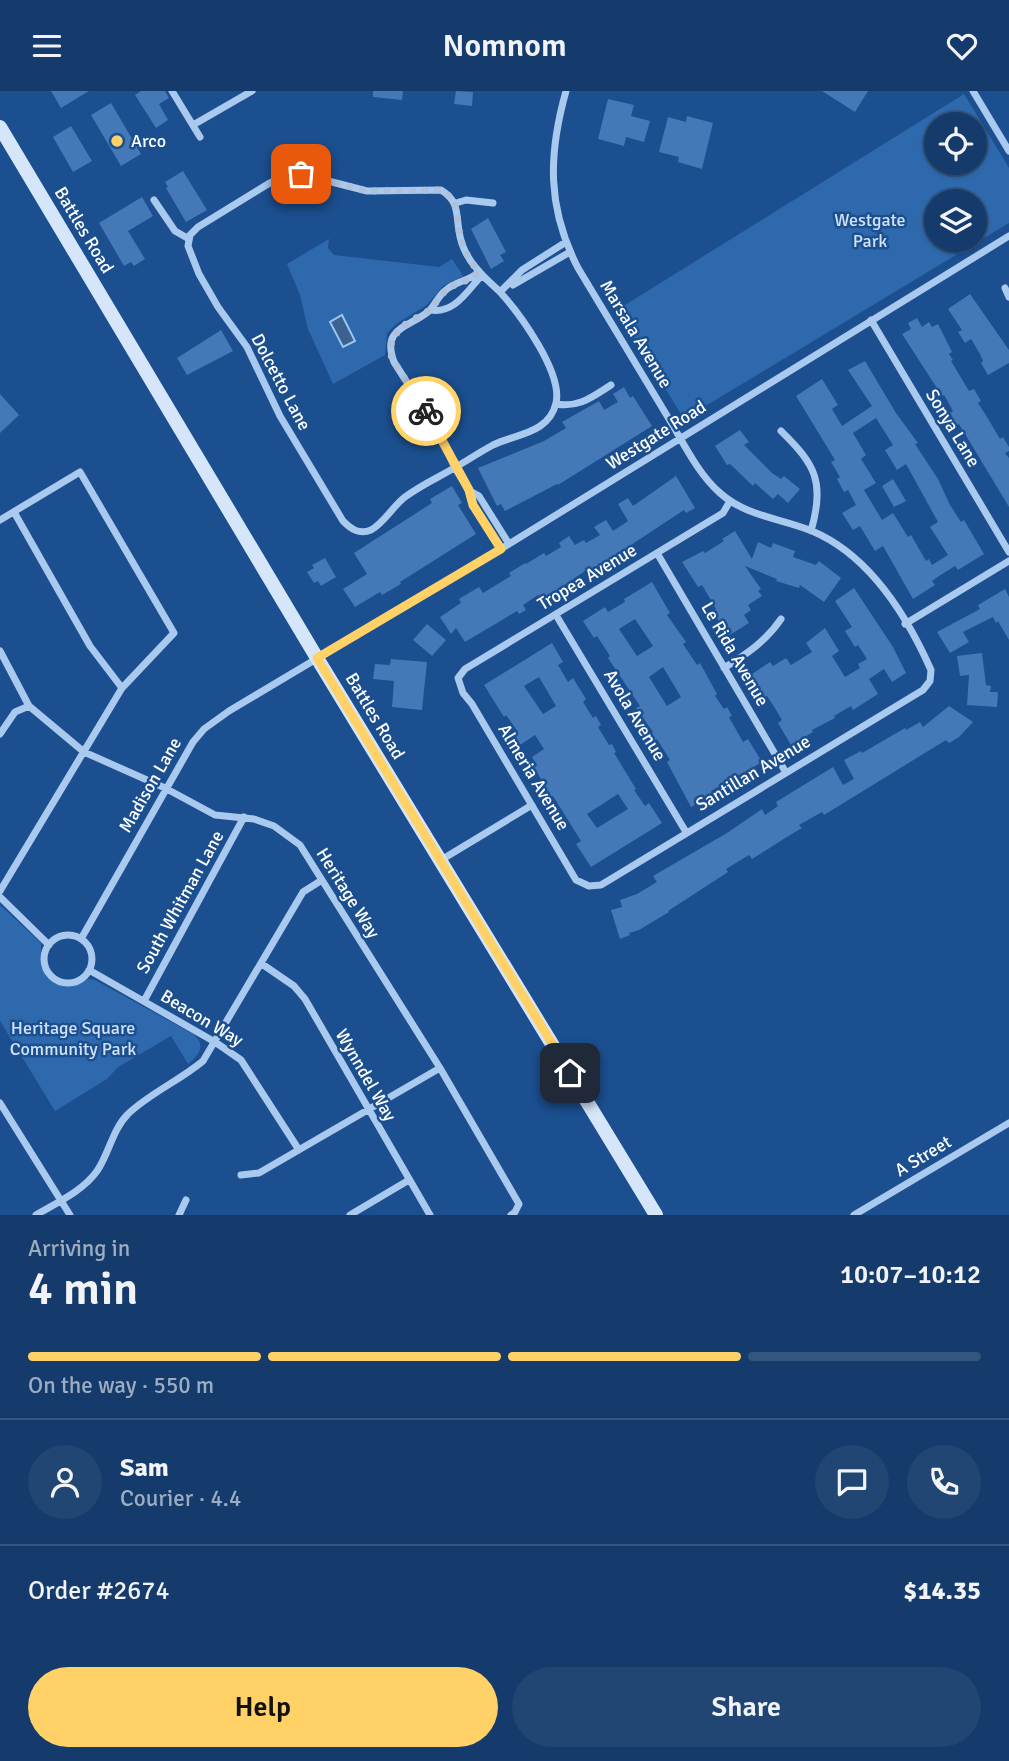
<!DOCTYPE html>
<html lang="en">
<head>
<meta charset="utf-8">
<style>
	:root { --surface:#143b6b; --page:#214673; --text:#f1f3f6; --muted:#9dadc1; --line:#33557e; --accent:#ffd166 }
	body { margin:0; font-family:Signika,sans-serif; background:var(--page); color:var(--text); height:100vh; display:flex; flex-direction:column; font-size:26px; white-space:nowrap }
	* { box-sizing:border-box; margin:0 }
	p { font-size:23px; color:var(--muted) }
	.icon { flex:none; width:38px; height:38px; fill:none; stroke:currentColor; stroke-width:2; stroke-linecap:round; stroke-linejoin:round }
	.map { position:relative; height:1124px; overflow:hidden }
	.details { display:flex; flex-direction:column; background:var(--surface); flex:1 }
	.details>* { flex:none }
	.fabs { position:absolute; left:924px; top:21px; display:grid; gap:14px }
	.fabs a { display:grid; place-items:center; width:63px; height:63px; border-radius:50%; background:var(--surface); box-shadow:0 2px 5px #0004,0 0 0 2px var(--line); font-size:35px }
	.pin { position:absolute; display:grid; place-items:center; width:60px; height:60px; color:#fff; margin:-30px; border-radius:14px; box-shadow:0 4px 10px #0006 }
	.courier { position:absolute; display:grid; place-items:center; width:70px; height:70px; margin:-35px; border:5px solid #ffd166; border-radius:50%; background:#fff; color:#222; box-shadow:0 2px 9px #0007 }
	.overview em { font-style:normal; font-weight:600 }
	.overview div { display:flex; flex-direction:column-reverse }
	.overview { display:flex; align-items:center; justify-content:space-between; height:119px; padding:0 28px }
	h1 { font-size:46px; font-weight:600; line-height:52px }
	.bar { display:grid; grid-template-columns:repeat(4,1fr); gap:10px 7px; align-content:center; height:84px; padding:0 28px }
	.bar i { height:9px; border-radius:5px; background:var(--line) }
	.bar .selected { background:var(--accent) }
	.bar p { grid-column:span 4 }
	.line { display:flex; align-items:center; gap:18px; padding:0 28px; border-top:2px solid var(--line) }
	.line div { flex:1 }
	.round { display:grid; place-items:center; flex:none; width:74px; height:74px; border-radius:37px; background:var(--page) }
	.primary-button { display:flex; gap:14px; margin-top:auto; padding:14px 28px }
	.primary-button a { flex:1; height:80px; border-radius:42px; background:var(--accent); color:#111; font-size:28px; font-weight:600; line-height:80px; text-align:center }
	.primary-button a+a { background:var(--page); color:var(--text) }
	header { display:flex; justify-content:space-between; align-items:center; height:91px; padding:0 28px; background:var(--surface); font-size:32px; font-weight:600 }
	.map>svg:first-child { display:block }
	.green { fill:#2e69ad; fill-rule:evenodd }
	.water { fill:#3c6290; stroke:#9cc4f0; stroke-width:2 }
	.building { fill:#4478b7; fill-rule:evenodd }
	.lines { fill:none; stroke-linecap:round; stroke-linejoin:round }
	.street { stroke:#a9c9ee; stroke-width:7 }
	.secondary { stroke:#d6e6fa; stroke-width:14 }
	.done { stroke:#afc1d8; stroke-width:7; stroke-dasharray:0 12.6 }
	.route { stroke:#ffd166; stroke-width:9 }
	.poi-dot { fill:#ffd166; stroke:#1b4f8f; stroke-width:2.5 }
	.labels { text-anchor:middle; stroke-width:5; stroke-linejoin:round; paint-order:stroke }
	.poi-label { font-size:18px; fill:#fff; stroke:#1b4f8f; text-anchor:start }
	.park-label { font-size:18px; fill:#cfe3fa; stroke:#1b4f8f }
	.street-label { font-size:18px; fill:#fff; stroke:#1b4f8f }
</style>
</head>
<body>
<header><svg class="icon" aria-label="menu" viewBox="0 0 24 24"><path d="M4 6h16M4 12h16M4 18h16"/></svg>Nomnom<svg class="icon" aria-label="heart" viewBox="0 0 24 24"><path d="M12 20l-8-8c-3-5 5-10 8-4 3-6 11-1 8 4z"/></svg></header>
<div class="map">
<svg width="1009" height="1124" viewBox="0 0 1009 1124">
	<rect width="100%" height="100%" fill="#1b4f8f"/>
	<path class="green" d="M964 3 1009 77V132L684 328 617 219ZM936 33H975V72H936ZM936 110H975V149H936Z
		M329 148 328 157 334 164 439 176 452 168 463 185 443 195 427 214 396 233 387 242 385 264 333 293 308 238 300 204 287 173Z
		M0 814 41 852V873L53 891 71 895 89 888 95 889 193 943C207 954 199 964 188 973L171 945 118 976 107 988 55 1020 0 930Z"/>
	<path class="water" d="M342 224 355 250 343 256 330 231Z"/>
	<path class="building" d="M51 0H89L61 17Z
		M141 0H165L169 7 159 13 168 29 156 37 135 4Z
		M373 0H403L402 9 373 6Z
		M456 0 473 1 472 15 454 13Z
		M822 0H868L855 21Z
		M608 8 634 14 631 25 650 30 644 51 626 46 624 55 598 48Z
		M111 12 141 63 121 75 91 24Z
		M687 25 713 32 702 78 678 71 679 66 659 61 668 26 686 31Z
		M71 35 92 70 73 81 53 46Z
		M183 80 207 119 186 131 166 97 168 96 165 91Z
		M142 106 153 125 128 140 145 168 134 175 131 171 124 175 99 132Z
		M488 127 506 161 500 164 504 170 491 178 471 138Z
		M970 203 1009 259V272L988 284 981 272 983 270 980 263 971 248 965 252 958 241 962 239 948 218Z
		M917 227 922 236 929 231 932 236 938 233 952 261 949 263 953 269 951 270 969 300 974 298 981 310 978 312 987 326 1000 348 1003 346 1009 356V360L1005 362 1009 367V416L959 333 957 334 950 322 953 320 944 304 942 305 902 243 911 238 908 232Z
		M221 239 233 260 187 284 177 267Z
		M865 270 896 322 918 352 915 353 938 388 950 414 961 431 964 429 984 463 958 479 955 475 939 485 932 490 935 494 913 508 883 455 875 460 860 435 853 439 842 422 856 414 848 399 844 401 837 388 840 386 831 371 835 369 796 305 822 288 838 314 832 318 842 335 872 315 848 279ZM876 327 893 354 885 359 897 379 906 373 938 431 930 436 948 464 932 474 929 468 926 470 911 444 908 446 893 422 882 429 864 399 876 392 861 368 866 364 853 342Z
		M624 296 630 307 633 305 652 335 558 394 557 393 505 420 501 413 497 415 478 377 544 350 566 337 562 331 599 310 604 319 618 311 613 303Z
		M0 303 19 324 0 342Z
		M740 339 749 351 744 354 772 382 781 388 784 385 800 398 788 412 778 403 773 408 755 392 753 395 730 373 727 374 715 355Z
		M676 385 695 417 686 422 684 419 590 481 588 478 542 509 538 504 523 514 526 519 519 523 517 520 465 551 456 537 451 543 440 526 461 512 459 508 479 496 483 502 511 485 509 482 525 472 526 473 544 462 546 465 561 456 559 452 569 445 575 454 584 449 586 452 600 444 594 436 606 429 613 440 628 430 618 413 628 407 633 415Z
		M893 388 906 410 894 416 882 395Z
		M452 395 462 412 458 414 476 443 400 491 401 493 382 504 380 501 355 516 343 498 367 483 354 462 432 412 430 408Z
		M735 440 752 468 758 451 771 457 773 452 795 460 793 466 816 474 819 470 841 487 824 511 800 494 799 497 776 490 777 488 745 475 761 498 758 500 762 505 748 514 751 519 744 524 749 532 728 545 712 520 716 518 712 511 702 494 698 496 682 471 703 460 705 462 724 450 722 448Z
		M325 467 336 486 321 495 318 490 314 492 307 481 314 477 312 474Z
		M652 491 670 522 667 524 686 551 683 553 697 574 700 572 717 603 715 605 724 618 727 616 732 625 729 626 743 651 748 648 762 671 711 700 713 703 691 716 667 671 670 669 657 648 655 650 651 643 653 641 636 617 640 615 608 567 610 565 597 545 594 547 583 530 605 516 608 521 625 511 624 508ZM635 528 653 555 637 565 619 538ZM663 576 681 606 667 615 649 586Z
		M854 497 893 556 906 582 892 591 884 578 869 588 878 603 853 619 851 615 834 625 835 627 812 639 813 641 791 654 778 632 782 629 773 614 767 605 764 607 749 585 770 571 773 575 786 567 791 574 812 561 806 552 825 537 839 560 832 565 845 586 860 577 858 573 867 568 858 554 855 556 845 540 852 536 835 510Z
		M1005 498 1009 506V549L998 530 996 532 993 526 963 541 969 551 950 562 937 541 980 518 978 514Z
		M427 533 446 549 432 565 413 549Z
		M552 552 563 571 558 574 568 591 573 587 586 608 583 611 593 627 596 625 601 634 598 636 609 654 612 653 616 661 614 662 636 698 634 699 645 715 649 712 662 732 591 776 576 753 581 750 553 705 551 706 534 676 537 674 532 666 544 658 535 644 520 654 514 643 518 641 506 624 504 626 484 594ZM539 586 556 615 543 623 524 595ZM618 703 628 718 597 737 587 723Z
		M982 562 986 594 991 595 990 601H998L997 616 967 614 969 584 960 585 957 565Z
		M391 568 427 571 422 619 392 616 394 590 373 588 375 573 390 574Z
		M949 615 973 631 959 646 949 652 946 649 824 724 822 721 799 734 802 737 790 744 752 768 749 764 726 778 728 781 668 820 669 821 639 839 629 842 630 844 620 848 611 819 622 816 620 809 637 803 657 791 653 785 727 742 762 718 765 724 778 715 776 711 833 676 843 694 854 688 844 669 861 660 862 662 905 637 906 639 920 631 923 636Z"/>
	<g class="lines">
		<path class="street" d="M172 0 200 46
			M566 0C548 64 547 117 578 177 607 226 637 274 666 323 682 349 697 382 720 402 747 426 781 427 812 440 869 464 907 525 931 579L930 590 923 599 601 794 589 795 576 789 472 613 463 602 458 587 465 578 723 422 730 410
			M973 0 1009 60
			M193 34 252 0
			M301 83 367 100 441 99C459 110 456 122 459 140 461 154 468 168 477 178 484 187 492 193 500 201 520 223 563 282 556 312 549 343 515 343 493 354 480 361 468 369 456 376 439 386 421 394 405 406 393 415 384 432 371 439 359 444 351 438 343 430L280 325 247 256 218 216 199 183 188 155 190 144 198 136 268 93 278 88Z
			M154 109 175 140 189 148
			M456 112 466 109 493 112
			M479 181C469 190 456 190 446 199 438 205 435 214 429 220 409 237 381 236 394 271L440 343 455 377 469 399 473 414 501 458
			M513 194 570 161
			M1005 197 1009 206
			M500 201 522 179 566 151
			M430 219C455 223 467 200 482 184
			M871 229 1009 461
			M556 313C579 317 592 306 611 294
			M781 340C816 374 825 392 811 440
			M470 400 479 405 509 453
			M14 421 90 555 122 597
			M0 429 80 381 174 542 122 597 0 800
			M657 462 785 680
			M556 524 686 741
			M905 533 1009 470
			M0 560 29 615 84 661 165 697 215 724 254 728 274 735 300 754 440 977 519 1113 515 1121 511 1124
			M724 577C747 563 766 550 781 528
			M0 643 15 621 29 615
			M441 769 532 714
			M0 806 49 854
			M44 868a24 24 0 1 1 48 0a24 24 0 1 1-48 0Z
			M81 848 193 651 204 638 229 620 509 453 1009 145
			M262 873 294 895 305 908 430 1124
			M89 879 215 951 241 969 299 1059
			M144 910 244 726
			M0 1012 70 1124
			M241 1084 259 1082 440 977
			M36 1124C56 1112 83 1100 97 1080 109 1063 112 1039 128 1023 150 1002 179 990 203 970L303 801 322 789
			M179 1124 186 1109
			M350 1124 409 1089
			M854 1124 1009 1032"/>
		<path class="secondary" d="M0 36 317 567 656 1124"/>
	</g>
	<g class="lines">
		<path class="done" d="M301 83 367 100 441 99C459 110 456 121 459 139 461 155 469 169 479 181L468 189 447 197 430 219 404 234 392 247 390 262 394 271 426 320"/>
		<path class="route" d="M426 320 469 399 473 414 501 458 317 567 570 982"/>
	</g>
	<circle class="poi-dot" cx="117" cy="50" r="7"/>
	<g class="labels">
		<g class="poi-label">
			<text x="131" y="56">Arco</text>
		</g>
		<g class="park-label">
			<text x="870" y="135">Westgate<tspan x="870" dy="21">Park</tspan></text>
			<text x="73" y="943">Heritage Square<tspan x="73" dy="21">Community Park</tspan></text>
		</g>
		<g class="street-label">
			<text transform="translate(84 139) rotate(59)" y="6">Battles Road</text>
			<text transform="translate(636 243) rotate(59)" y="6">Marsala Avenue</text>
			<text transform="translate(281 291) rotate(62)" y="6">Dolcetto Lane</text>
			<text transform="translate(953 337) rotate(59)" y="6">Sonya Lane</text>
			<text transform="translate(656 344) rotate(-32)" y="6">Westgate Road</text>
			<text transform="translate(587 486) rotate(-31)" y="6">Tropea Avenue</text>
			<text transform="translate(735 563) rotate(60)" y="6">Le Rida Avenue</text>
			<text transform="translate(635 624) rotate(59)" y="6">Avola Avenue</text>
			<text transform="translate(375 625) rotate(59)" y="6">Battles Road</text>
			<text transform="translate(753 682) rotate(-31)" y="6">Santillan Avenue</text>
			<text transform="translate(534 686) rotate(59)" y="6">Almeria Avenue</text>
			<text transform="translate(150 694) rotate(-60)" y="6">Madison Lane</text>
			<text transform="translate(348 802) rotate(58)" y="6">Heritage Way</text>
			<text transform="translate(180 811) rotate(-61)" y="6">South Whitman Lane</text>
			<text transform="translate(202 927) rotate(31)" y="6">Beacon Way</text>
			<text transform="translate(366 984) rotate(60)" y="6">Wynndel Way</text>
			<text transform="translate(923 1065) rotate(-31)" y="6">A Street</text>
		</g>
	</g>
</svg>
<div class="fabs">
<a><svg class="icon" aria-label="locate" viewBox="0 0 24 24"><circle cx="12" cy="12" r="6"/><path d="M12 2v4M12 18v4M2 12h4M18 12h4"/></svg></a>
<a><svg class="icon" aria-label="layers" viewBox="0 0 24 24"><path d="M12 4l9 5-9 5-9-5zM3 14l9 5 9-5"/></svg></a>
</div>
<div class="pin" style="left:301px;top:83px;background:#ea580c"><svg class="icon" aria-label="bag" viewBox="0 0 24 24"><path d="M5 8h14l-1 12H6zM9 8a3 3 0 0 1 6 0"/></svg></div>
<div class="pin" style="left:570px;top:982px;background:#1f2937"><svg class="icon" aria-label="home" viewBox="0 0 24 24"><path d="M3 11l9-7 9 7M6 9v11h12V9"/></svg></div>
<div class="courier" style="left:426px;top:320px"><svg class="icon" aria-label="bike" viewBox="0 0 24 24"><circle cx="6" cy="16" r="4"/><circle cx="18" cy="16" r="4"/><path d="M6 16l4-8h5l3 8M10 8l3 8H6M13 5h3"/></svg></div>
</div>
<section class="details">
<div class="overview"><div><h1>4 min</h1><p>Arriving in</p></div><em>10:07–10:12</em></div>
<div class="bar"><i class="selected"></i><i class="selected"></i><i class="selected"></i><i></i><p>On the way · 550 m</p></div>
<div class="line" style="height:126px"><a class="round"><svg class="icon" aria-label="person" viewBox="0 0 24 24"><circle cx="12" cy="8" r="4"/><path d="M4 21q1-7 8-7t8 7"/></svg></a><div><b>Sam</b><p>Courier · 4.4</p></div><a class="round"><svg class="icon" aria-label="chat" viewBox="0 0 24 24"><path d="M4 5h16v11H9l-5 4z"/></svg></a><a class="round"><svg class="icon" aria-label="phone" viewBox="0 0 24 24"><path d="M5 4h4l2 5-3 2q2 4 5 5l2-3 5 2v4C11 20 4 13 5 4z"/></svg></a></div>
<div class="line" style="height:91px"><div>Order #2674</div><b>$14.35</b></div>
<div class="primary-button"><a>Help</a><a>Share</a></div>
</section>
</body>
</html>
